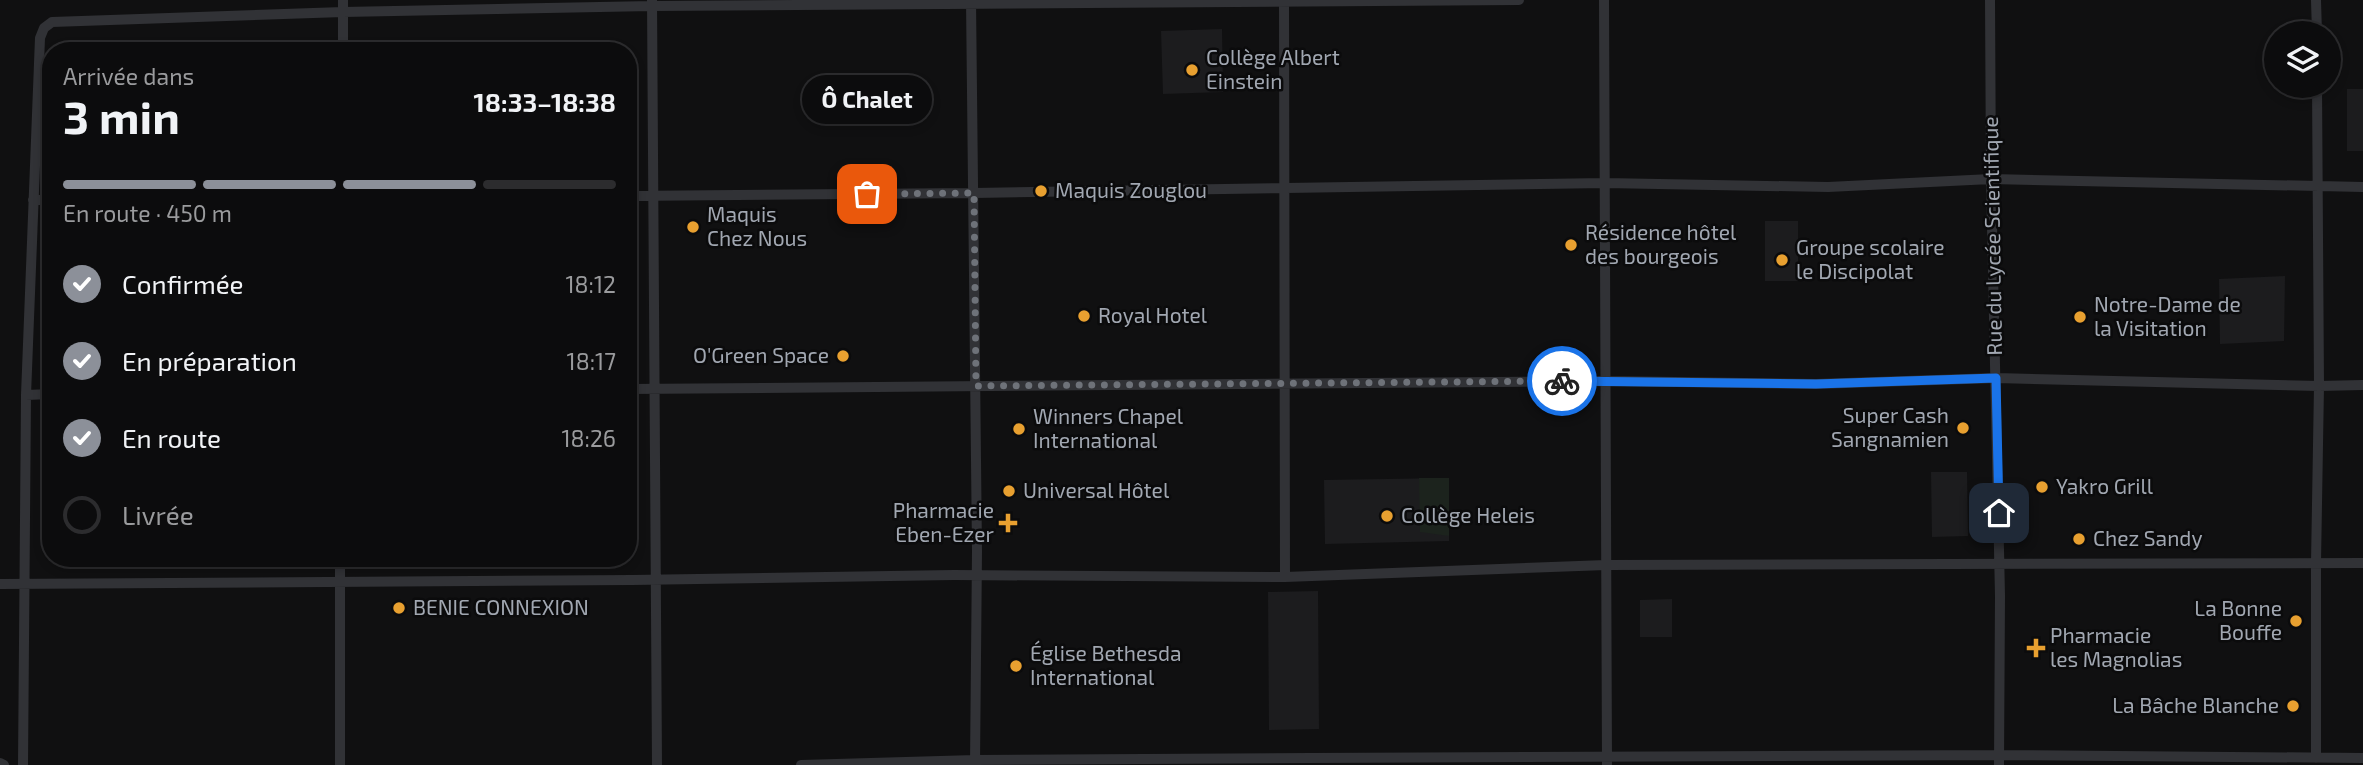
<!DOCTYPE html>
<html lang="fr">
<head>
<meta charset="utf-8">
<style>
	:root { --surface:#0c0c0d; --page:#1a1a1b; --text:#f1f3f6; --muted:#9a9b9d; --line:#2c2c2e; --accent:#8c9099 }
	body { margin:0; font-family:"Exo 2",sans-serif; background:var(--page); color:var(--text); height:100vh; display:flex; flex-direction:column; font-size:26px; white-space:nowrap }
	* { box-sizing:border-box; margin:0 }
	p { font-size:23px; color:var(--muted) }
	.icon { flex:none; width:38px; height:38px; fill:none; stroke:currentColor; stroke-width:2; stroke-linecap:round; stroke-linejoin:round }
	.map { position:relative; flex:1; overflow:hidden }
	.side { position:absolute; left:42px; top:42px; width:595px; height:525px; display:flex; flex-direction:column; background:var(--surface); border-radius:28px; box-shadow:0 4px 10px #0003,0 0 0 2px var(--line) }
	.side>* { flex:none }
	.buttons { position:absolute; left:2264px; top:21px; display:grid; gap:14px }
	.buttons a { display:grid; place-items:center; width:77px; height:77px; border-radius:50%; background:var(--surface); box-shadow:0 4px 10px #0003,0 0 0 2px var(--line); font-size:35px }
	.pin { position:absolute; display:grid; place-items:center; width:60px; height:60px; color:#fff; margin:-30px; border-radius:14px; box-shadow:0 4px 10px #0006 }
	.courier { position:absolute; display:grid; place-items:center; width:70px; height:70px; margin:-35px; border:5px solid #1a73e8; border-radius:50%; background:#fff; color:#222; box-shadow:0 2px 9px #0007 }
	.bubble { position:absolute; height:49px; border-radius:24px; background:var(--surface); box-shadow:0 4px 10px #0003,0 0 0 2px var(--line); font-size:23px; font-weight:700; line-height:49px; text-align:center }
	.overview em { font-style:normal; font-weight:700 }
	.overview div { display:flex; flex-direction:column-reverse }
	.overview { display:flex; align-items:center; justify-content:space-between; height:119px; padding:0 21px }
	h1 { font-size:46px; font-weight:700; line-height:52px }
	.bar { display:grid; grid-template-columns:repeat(4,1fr); gap:10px 7px; align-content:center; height:84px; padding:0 21px }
	.bar i { height:9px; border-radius:5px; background:var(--line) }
	.bar .on { background:var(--accent) }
	.bar p { grid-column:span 4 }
	ol { padding:0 21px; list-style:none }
	li { display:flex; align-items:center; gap:21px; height:77px }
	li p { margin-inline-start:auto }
	li .icon { padding:7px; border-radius:50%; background:var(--accent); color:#fff; stroke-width:4 }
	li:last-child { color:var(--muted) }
	li i { width:38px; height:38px; border:4px solid var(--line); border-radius:50% }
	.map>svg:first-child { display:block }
	.built { fill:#1c1c1e }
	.green { fill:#1c231d }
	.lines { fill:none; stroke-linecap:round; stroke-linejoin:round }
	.minor { stroke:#313236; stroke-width:10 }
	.done { stroke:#6e7279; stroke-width:7; stroke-dasharray:0 12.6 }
	.route { stroke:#1a73e8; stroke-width:9 }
	.poi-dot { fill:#e8a030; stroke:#0b0b0c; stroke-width:2.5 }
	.labels { text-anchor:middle; stroke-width:5; stroke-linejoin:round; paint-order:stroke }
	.poi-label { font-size:21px; fill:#a1a7b1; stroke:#0b0b0c; text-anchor:start }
	.street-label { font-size:21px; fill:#a1a7b1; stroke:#0b0b0c }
</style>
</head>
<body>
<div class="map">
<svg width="2363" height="765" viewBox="0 0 2363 765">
	<rect width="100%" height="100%" fill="#101011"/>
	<path class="built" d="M1222 29 1223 92 1163 94 1161 31Z
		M2347 89H2363V151H2347Z
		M1765 221H1798V281H1765Z
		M2285 276 2284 341 2220 344 2219 279Z
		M1931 472H1967L1968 536 1932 537Z
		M1449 478V541L1325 544 1324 480Z
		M1318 591 1319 729 1269 730 1268 592Z
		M1672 599V637H1640V600Z"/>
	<path class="green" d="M1419 478H1449V536L1420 532Z"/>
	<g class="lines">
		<path class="minor" d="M652 0 657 765
			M971 0 977 551 975 764
			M1284 0 1285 577
			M1604 0 1607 765
			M1990 0 1991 179 2000 596 1999 765
			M2316 0 2317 33
			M343 51V0
			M628 196 974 193 1605 183 1828 187 1991 179 2363 187
			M33 200H51
			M628 389 1606 381 1816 384 1996 378 2319 386 2363 385
			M26 395 51 394
			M0 584 632 580 954 575 1285 577 1606 565 2363 563
			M2316 758V563L2319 386 2317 86
			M0 763 4 765
			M23 765 26 395 40 38 44 28 52 22 343 12 652 6 1519 0
			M340 765V558
			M801 765 975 760 1311 758 1999 755 2363 758"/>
	</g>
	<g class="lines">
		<path class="done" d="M867 194 974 193 976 386 1562 381"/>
		<path class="route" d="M1562 381 1816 384 1996 378 1999 513"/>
	</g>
	<g class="poi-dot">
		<circle cx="1192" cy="70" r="7"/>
		<circle cx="1041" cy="191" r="7"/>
		<circle cx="693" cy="227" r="7"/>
		<circle cx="1571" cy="245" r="7"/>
		<circle cx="1782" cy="260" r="7"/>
		<circle cx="1084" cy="316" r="7"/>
		<circle cx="2080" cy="317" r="7"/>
		<circle cx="843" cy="356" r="7"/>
		<circle cx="1963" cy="428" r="7"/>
		<circle cx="1019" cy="429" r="7"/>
		<circle cx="2042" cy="487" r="7"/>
		<circle cx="1009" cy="491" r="7"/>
		<circle cx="1387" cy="516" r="7"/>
		<path d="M1004.5 512.5h7v7h7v7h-7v7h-7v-7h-7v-7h7z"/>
		<circle cx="2079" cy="539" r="7"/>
		<circle cx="399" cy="608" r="7"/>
		<circle cx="2296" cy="621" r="7"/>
		<path d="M2032.5 637.5h7v7h7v7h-7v7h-7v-7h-7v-7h7z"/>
		<circle cx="1016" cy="666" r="7"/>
		<circle cx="2293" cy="706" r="7"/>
	</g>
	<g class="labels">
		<g class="poi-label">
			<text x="1206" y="65">Collège Albert<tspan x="1206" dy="24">Einstein</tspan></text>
			<text x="1055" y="198">Maquis Zouglou</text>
			<text x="707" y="222">Maquis<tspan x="707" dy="24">Chez Nous</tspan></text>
			<text x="1585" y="240">Résidence hôtel<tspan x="1585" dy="24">des bourgeois</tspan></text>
			<text x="1796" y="255">Groupe scolaire<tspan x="1796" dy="24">le Discipolat</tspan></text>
			<text x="2094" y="312">Notre-Dame de<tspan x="2094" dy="24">la Visitation</tspan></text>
			<text x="1098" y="323">Royal Hotel</text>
			<text x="829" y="363" text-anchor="end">O'Green Space</text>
			<text x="1949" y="423" text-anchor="end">Super Cash<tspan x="1949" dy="24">Sangnamien</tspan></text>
			<text x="1033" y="424">Winners Chapel<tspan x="1033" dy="24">International</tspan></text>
			<text x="2056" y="494">Yakro Grill</text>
			<text x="1023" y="498">Universal Hôtel</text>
			<text x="994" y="518" text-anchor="end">Pharmacie<tspan x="994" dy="24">Eben-Ezer</tspan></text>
			<text x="1401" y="523">Collège Heleis</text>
			<text x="2093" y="546">Chez Sandy</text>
			<text x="413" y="615">BENIE CONNEXION</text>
			<text x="2282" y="616" text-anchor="end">La Bonne<tspan x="2282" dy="24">Bouffe</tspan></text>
			<text x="2050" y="643">Pharmacie<tspan x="2050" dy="24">les Magnolias</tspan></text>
			<text x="1030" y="661">Église Bethesda<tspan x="1030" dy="24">International</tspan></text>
			<text x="2279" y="713" text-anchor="end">La Bâche Blanche</text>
		</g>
		<g class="street-label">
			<text transform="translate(1993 236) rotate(-91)" y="7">Rue du Lycée Scientifique</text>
		</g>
	</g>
</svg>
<div class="buttons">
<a><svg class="icon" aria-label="layers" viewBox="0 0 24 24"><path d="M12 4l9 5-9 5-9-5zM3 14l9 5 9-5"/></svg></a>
</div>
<div class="pin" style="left:867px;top:194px;background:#ea580c"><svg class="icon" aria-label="bag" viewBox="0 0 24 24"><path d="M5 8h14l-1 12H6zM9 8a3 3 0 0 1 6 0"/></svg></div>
<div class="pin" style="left:1999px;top:513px;background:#1f2937"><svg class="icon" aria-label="home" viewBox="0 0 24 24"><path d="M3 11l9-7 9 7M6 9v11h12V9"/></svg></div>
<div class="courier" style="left:1562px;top:381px"><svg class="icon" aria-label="bike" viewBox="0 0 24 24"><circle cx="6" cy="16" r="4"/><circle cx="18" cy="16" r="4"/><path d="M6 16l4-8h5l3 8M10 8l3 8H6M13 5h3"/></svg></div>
<div class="bubble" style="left:802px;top:75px;width:130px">Ô Chalet</div>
<section class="side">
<div class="overview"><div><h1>3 min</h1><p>Arrivée dans</p></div><em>18:33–18:38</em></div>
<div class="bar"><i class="on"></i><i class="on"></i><i class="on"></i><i></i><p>En route · 450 m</p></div>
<ol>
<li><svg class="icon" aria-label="check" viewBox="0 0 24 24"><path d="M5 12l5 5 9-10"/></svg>Confirmée<p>18:12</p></li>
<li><svg class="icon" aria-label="check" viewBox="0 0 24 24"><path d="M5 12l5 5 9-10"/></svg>En préparation<p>18:17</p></li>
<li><svg class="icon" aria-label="check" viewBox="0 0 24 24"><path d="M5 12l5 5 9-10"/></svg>En route<p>18:26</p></li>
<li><i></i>Livrée</li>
</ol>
</section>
</div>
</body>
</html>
